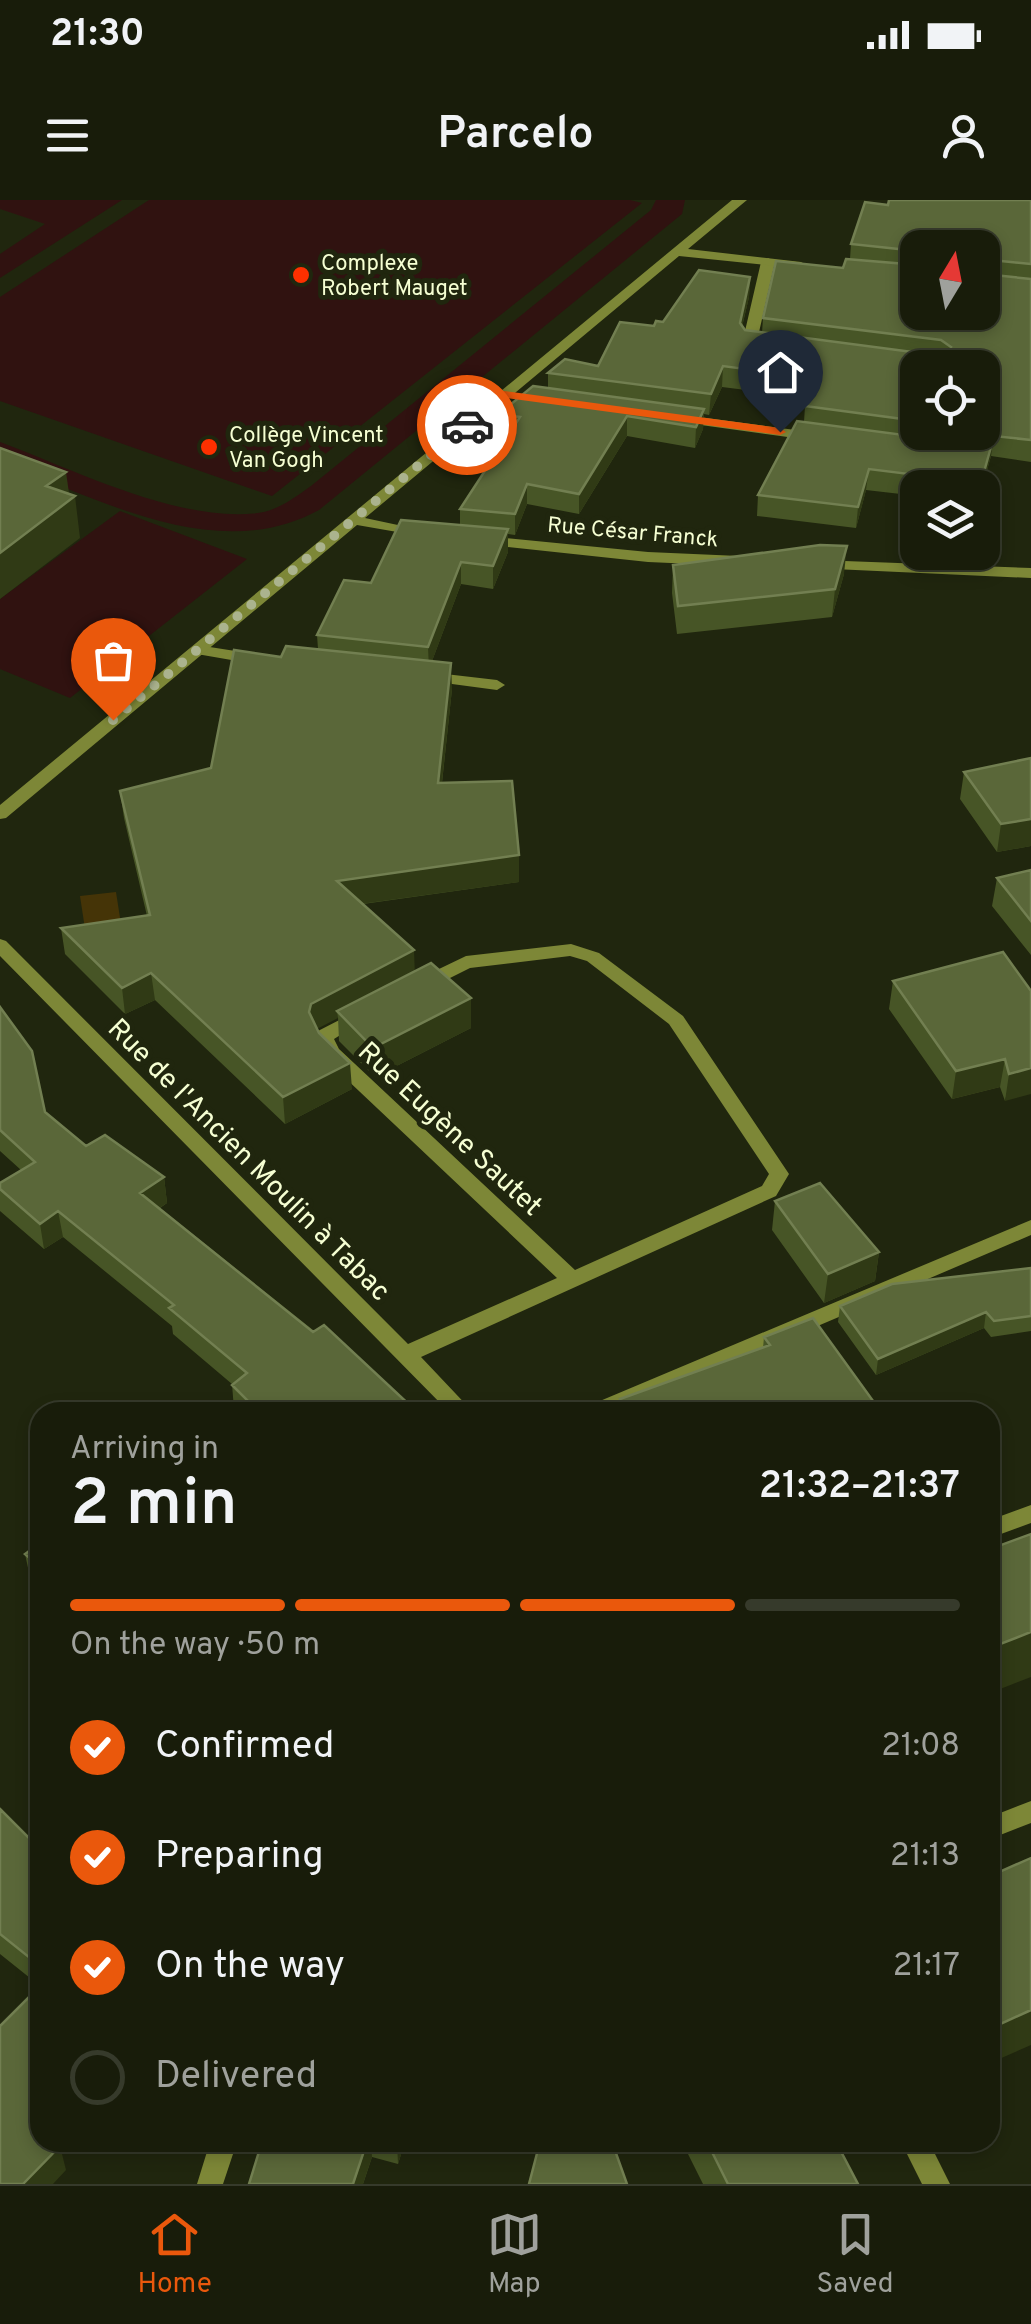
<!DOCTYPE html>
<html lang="en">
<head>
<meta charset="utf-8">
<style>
	:root { --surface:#181c0a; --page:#252918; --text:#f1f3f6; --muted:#9fa19c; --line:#363a2b; --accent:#ea580c }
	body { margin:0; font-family:Overpass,sans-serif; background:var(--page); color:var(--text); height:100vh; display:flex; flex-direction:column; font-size:38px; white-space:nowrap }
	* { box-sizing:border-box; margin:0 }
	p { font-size:32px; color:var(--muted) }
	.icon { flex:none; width:55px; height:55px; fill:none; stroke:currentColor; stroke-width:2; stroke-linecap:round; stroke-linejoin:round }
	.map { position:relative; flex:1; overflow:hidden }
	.details { position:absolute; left:30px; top:1202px; width:970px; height:750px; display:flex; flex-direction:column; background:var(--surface); border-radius:30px; box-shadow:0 5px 15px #0003,0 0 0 2px var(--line) }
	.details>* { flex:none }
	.needle { width:65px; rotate:10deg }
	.controls { position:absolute; left:900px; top:30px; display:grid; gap:20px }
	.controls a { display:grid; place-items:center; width:100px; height:100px; border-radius:20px; background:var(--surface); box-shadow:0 5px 15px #0003,0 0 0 2px var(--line); font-size:50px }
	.pin { position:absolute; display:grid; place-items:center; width:85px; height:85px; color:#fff; margin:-102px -42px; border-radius:50% 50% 50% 0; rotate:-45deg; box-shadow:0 0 10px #0007 }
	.pin .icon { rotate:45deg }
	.courier { position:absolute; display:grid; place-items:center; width:100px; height:100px; margin:-50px; border:8px solid #ea580c; border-radius:50%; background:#fff; color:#222; box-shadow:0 2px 12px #0007 }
	.summary em { font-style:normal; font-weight:600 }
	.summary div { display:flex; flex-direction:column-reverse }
	.summary { display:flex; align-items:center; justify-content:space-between; height:170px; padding:0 40px }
	h1 { font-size:65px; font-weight:600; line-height:75px }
	.bar { display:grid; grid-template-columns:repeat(4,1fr); gap:15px 10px; align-content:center; height:120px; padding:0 40px }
	.bar i { height:12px; border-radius:8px; background:var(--line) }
	.bar .current { background:var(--accent) }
	.bar p { grid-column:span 4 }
	ol { padding:0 40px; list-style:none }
	li { display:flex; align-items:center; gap:30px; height:110px }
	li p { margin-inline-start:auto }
	li .icon { padding:10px; border-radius:50%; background:var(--accent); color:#fff; stroke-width:4 }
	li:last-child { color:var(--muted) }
	li i { width:55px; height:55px; border:5px solid var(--line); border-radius:50% }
	.status { display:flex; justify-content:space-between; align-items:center; height:70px; padding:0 50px; background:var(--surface); direction:ltr }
	.status svg { height:28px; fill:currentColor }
	header { display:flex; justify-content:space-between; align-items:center; height:130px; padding:0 40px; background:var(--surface); font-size:45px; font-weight:600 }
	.dock { display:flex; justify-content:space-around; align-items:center; height:140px; border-top:2px solid var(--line); background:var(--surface); font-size:28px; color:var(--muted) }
	.dock a { display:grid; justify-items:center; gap:5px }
	.dock .current { color:var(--accent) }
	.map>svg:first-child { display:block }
	.green { fill:#301210 }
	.water { fill:#453407 }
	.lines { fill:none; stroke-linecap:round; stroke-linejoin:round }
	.lane { fill:#7d8737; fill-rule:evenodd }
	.street { fill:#7d8737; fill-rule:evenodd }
	.wall { fill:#475526; fill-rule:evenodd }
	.shaded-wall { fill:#303a15 }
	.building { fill:#5a6739; stroke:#727f51; stroke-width:2.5 }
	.route { fill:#ea580c }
	.done { stroke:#abb38e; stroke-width:10; stroke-dasharray:0 18 }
	.poi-dot { fill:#fe3000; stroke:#20260e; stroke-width:4 }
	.labels { text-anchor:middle; stroke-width:10; stroke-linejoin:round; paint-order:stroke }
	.far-poi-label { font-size:22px; fill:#f6ffd3; stroke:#20260e; text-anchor:start }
	.far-street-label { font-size:22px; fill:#f6ffd3; stroke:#20260e }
	.street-label { font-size:28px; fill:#f6ffd3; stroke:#20260e }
</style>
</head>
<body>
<div class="status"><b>21:30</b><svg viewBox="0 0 49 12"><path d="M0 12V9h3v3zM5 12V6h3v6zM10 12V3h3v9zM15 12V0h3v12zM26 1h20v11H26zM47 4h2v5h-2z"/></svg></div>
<header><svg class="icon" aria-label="menu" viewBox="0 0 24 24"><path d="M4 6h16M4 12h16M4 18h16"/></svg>Parcelo<svg class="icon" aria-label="person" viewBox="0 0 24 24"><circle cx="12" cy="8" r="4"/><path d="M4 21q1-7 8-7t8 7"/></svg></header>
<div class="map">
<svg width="1031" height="1984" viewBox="0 0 1031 1984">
	<rect width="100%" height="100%" fill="#20260e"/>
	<path class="green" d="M0 0H122L0 78V54L45 24 0 9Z
		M149 0H630L642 3 272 296 0 201V97Z
		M656 0H685L682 14 319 310C217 366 98 298 0 262V242C75 270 185 326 264 312 281 308 297 296 311 286L651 10Z
		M120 311 247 359 70 498 0 469V399Z"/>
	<path class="water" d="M116 692 123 737 87 742 80 696Z"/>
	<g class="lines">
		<path class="lane" d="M768 58 775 62 757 141 770 146 763 150 742 144 761 62Z
			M677 214 817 233 824 237 817 241 672 221V215Z
			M197 445 260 455 268 460 260 465 191 453 189 450Z
			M428 472 497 480 505 485 497 490 422 480 420 477Z
			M1031 1305V1323L990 1338V1320Z"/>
		<path class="street" d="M732 0H747L688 49 801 62 808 66 806 69 679 56 365 318 426 331V337L357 325 6 618 0 619V605Z
			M484 336 648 352 739 356 747 361 739 366 648 362 479 344V338Z
			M818 360 1031 368V378L812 368 810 365Z
			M0 739 6 741 408 1144 557 1078 324 858 314 837 316 832 353 813 360 811 369 817 334 839 339 849 575 1070 762 986 769 974 669 824 587 761 570 756 470 768 428 789H414L412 785 414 781 466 756 571 744 599 753 683 816 789 974 776 996 421 1157 473 1212H449L0 756Z
			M1031 1020V1035L616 1212H585L588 1206Z
			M1031 1601V1623L990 1639V1617Z
			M210 1942H237L223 1984H197Z
			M901 1942H929L950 1984H922Z"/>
	</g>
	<path class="wall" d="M1031 0V262L991 256 982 288H918V296L866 290 856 328 757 316 758 295 804 222 805 206 809 198 722 187 709 215 704 214 703 229 695 248 627 236 579 314 527 304 515 335 508 334V352L493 389 461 384 432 461 452 489 442 583 519 655V682L363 704 415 771 471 828 375 877 339 841 338 817 317 828 352 889 285 924 155 800 125 814 65 754 61 728 147 716 124 618 120 591 211 568 281 457 318 449 317 435 371 383 460 325V309L509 236 499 234V214L548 188V173L598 166 654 126 750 77 749 97 742 127 745 130 762 133 763 118 843 68 850 59 851 44 888 5ZM918 48 982 112H918ZM918 168H982V232H918Z
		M673 365 844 374 832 417 677 434 672 393Z
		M1031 558V646L997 652 960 599 964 572Z
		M1031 670V755L992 706 997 678Z
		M893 781 1031 791 1005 901 1000 887 952 899 889 809Z
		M0 807 45 912 86 946 164 977 167 1003 160 1008 416 1212H237L234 1210 232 1184 173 1134 172 1126 63 1037 44 1049 0 1011V983L21 970 0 951Z
		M775 1001 879 1052 875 1081 824 1103 772 1030Z
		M1031 1068V1131L991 1137 984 1128 876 1175 838 1122 840 1106Z
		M764 1137 881 1212H620V1199L763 1148Z
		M40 1343V1386L30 1377 25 1354Z
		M0 1609 40 1649V1786L0 1754Z
		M1031 1658 990 1863V1676Z
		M262 1942H405L398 1964 372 1957 363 1984H249Z
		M682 1942H836L858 1984H703Z"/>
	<path class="shaded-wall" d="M750 77 749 97 738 143 740 123Z
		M723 166 722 187 709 215 711 194Z
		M704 209 703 229 695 248 696 227Z
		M627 216V236L579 314V294Z
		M994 236 991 256 982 288H980Z
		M869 269 866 290 856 328 858 307Z
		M66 272 70 300 75 296 80 338 0 399V353L46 286Z
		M527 284V304L515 335V314Z
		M508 329V352L493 389V366Z
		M847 346 844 374 832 417 835 389Z
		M461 362V384L429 469 428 447Z
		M451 463 452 489 439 609 438 583Z
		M1031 619V646L997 652 1001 624Z
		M519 655V682L339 707 337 681Z
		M414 750 415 777 337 811 338 818 313 831 309 812 311 804Z
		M151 773 155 800 125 814 122 788Z
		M471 798V828L375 877 373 848Z
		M1005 859 1000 887 952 899 956 871Z
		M350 863 352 889 285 924 283 897Z
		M1031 868V894L1005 901 1009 874Z
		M164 977 167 1003 144 1018 140 993Z
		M58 1011 63 1037 44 1049 40 1024Z
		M879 1052 875 1081 824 1103 828 1074Z
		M986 1112 984 1128 876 1175 878 1159Z
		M1031 1432V1477L990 1493V1448Z
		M1031 1810V1845L990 1863V1841L994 1827Z
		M367 1942H371L372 1957 363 1984H353Z
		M397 1942H405L398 1964Z
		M60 1946 66 1970 53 1984H23Z"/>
	<path class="building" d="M889 0H1031V64L982 59V48H918V51L851 44 865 2 888 5Z
		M846 59 918 65V112H982V62L984 74 1031 79V240L994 236 981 283 869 269 858 307 758 295 797 221 980 245 991 236 982 230V168H918V221L805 206 819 179 723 166 711 194 548 173 565 159 598 166 620 122 654 126 656 121 663 122 699 70 750 77 740 123 745 130 920 153 948 151 951 147 941 140 763 118 776 61 843 68Z
		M533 186 704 209 696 227 627 216 579 294 527 284 515 314 460 309 520 217 499 214Z
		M0 248 66 272 46 286 75 296 0 353Z
		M401 320 508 329 493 366 461 362 428 447 317 435 344 380 371 383Z
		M820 345 847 346 835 389 678 406 673 365Z
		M286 446 451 463 438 583 512 581 519 655 337 681 414 750 311 804 309 812 319 833 350 863 283 897 151 773 122 788 61 728 150 715 120 591 211 568 234 450 281 457Z
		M1031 558V619L1001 624 964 572Z
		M1031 670V721L997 678Z
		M1003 752 1031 791V868L1009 874 1005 859 956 871 893 781Z
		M431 763 471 798 373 848 337 811Z
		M0 807 32 851 45 912 86 946 105 935 164 977 140 993 313 1132 324 1125 416 1211 414 1212H259L232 1185 247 1173 169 1108 174 1105 58 1011 40 1024 0 989V983L35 962 0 930Z
		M820 983 879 1052 828 1074 775 1001Z
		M1031 1068V1116L994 1121 986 1112 878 1159 840 1106 892 1084Z
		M813 1118 881 1212H628L620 1199 770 1145 764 1137Z
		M1031 1334V1432L990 1448V1349Z
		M40 1343V1367L25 1354Z
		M0 1609 40 1649V1766L0 1734Z
		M1031 1658V1810L994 1827 990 1821V1676Z
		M40 1786V1923L37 1926 40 1928V1942H56L60 1946 23 1984H0V1826Z
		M262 1942H367L353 1984H249Z
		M540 1942H612L627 1984H529Z
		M707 1942H836L858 1984H728Z"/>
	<path class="route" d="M504 191 780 228 786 232 780 235 507 198 471 228H463V223Z"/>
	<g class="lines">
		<path class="done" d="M113 520 467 225"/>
	</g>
	<g class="poi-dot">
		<circle cx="301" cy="75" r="10"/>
		<circle cx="209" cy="247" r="10"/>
	</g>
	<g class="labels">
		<g class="far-poi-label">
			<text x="321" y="70">Complexe<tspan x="321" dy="25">Robert Mauget</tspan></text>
			<text x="229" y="242">Collège Vincent<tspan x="229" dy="25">Van Gogh</tspan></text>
		</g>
		<g class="far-street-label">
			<text transform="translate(633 331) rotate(5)" y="8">Rue César Franck</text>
		</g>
		<g class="street-label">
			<text transform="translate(451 928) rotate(43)" y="10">Rue Eugène Sautet</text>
			<text transform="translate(250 959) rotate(45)" y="10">Rue de l'Ancien Moulin à Tabac</text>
		</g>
	</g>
</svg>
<div class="controls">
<a><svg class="needle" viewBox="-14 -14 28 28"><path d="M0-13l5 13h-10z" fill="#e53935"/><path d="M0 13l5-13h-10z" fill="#9fa19c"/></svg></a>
<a><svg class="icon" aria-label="locate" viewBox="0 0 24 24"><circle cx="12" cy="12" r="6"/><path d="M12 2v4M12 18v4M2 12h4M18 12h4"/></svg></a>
<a><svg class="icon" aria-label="layers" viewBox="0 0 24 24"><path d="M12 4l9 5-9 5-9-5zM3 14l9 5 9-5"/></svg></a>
</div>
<div class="pin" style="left:113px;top:520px;background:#ea580c"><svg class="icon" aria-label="bag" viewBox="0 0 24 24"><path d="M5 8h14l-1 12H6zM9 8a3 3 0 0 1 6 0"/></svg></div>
<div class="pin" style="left:780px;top:232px;background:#1f2937"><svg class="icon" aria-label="home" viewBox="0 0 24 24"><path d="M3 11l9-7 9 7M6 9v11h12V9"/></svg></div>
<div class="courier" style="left:467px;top:225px"><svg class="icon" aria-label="car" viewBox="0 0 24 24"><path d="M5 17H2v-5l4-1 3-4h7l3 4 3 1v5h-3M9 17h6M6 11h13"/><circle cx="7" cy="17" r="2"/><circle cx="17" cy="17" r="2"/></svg></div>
<section class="details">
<div class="summary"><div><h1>2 min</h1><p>Arriving in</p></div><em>21:32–21:37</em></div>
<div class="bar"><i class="current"></i><i class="current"></i><i class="current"></i><i></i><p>On the way · 50 m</p></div>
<ol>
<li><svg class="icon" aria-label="check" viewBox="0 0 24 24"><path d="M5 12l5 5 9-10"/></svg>Confirmed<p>21:08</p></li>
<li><svg class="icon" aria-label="check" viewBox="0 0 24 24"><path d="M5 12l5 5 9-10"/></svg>Preparing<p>21:13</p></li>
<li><svg class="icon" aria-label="check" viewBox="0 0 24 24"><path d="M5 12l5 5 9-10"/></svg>On the way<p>21:17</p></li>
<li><i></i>Delivered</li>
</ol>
</section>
</div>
<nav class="dock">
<a class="current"><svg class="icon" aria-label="home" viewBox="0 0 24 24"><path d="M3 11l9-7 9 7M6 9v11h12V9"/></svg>Home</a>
<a><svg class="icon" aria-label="map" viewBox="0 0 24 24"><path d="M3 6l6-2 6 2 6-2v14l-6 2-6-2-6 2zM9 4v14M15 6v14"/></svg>Map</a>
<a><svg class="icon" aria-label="saved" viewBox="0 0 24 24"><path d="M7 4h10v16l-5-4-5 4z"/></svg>Saved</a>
</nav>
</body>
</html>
